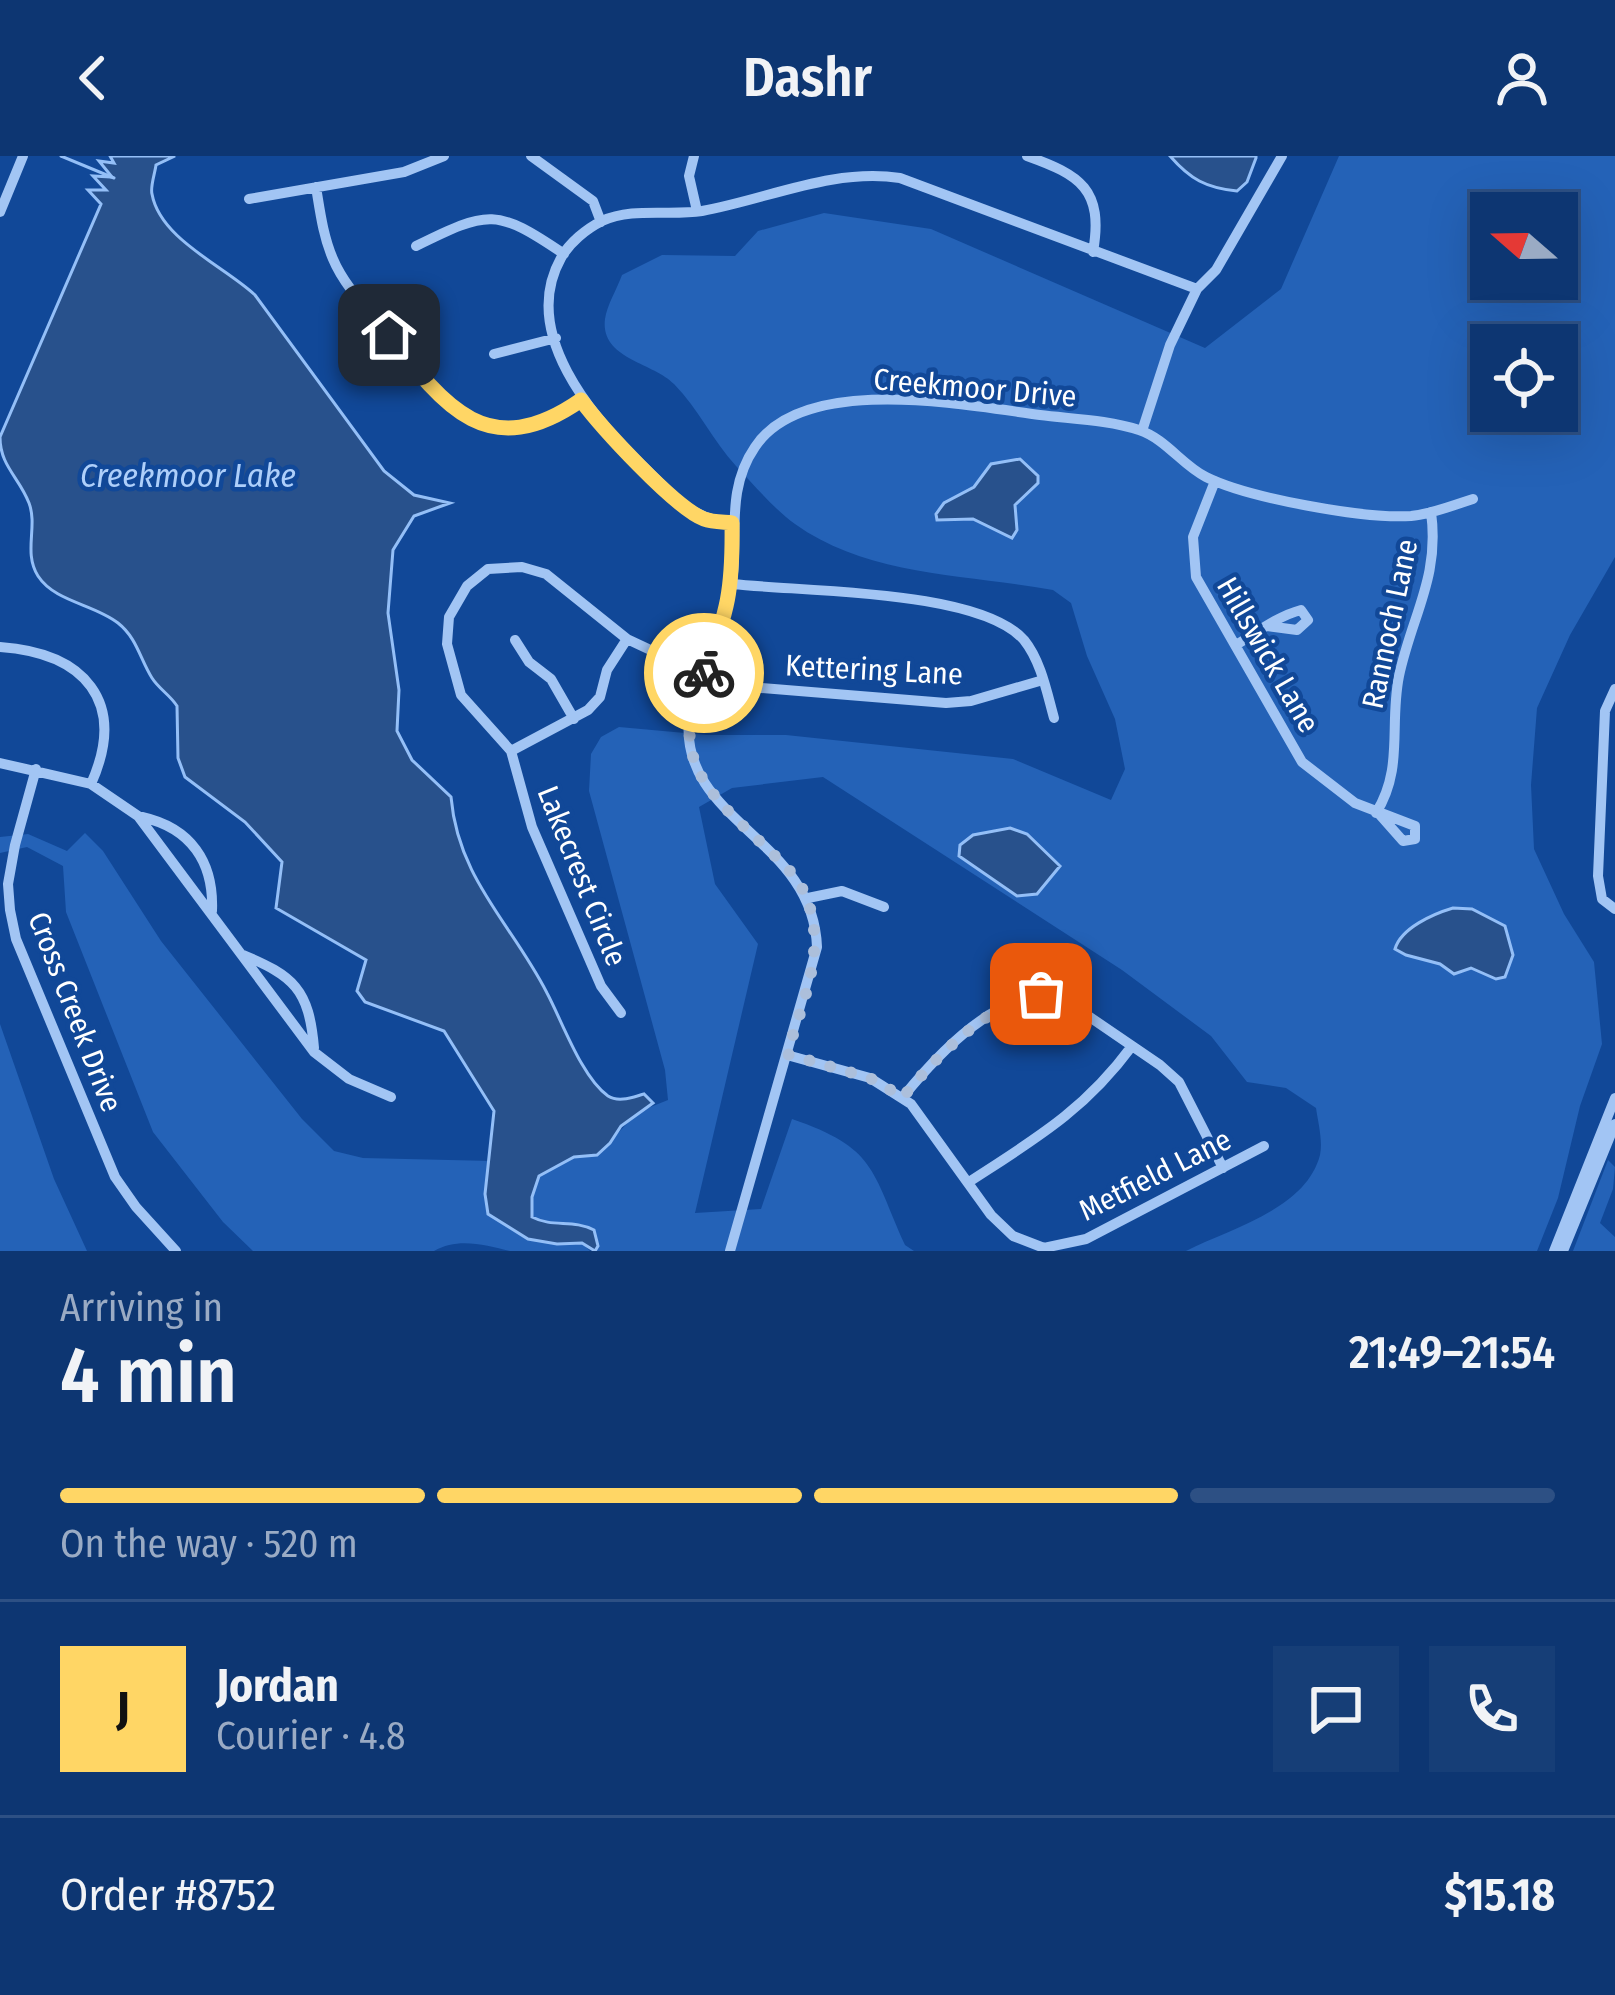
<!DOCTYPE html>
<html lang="en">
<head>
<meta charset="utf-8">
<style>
	:root { --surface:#0d3672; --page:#163e77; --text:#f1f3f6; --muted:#9aabc4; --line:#2d5084; --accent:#ffd665 }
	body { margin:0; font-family:"Fira Sans Condensed",sans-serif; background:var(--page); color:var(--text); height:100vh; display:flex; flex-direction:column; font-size:45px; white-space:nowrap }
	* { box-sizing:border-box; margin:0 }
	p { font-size:39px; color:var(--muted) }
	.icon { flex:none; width:66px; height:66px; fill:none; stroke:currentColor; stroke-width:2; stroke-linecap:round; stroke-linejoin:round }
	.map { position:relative; height:1095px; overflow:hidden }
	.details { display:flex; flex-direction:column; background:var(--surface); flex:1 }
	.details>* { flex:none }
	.needle { width:78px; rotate:290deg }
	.tools { position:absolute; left:1470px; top:36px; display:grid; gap:24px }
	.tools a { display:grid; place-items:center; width:108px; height:108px; border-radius:0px; background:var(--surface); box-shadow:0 12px 48px #0002,0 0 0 3px var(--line); font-size:60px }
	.pin { position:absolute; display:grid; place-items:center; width:102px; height:102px; color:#fff; margin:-51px; border-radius:24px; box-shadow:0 6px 18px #0006 }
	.courier { position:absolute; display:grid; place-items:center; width:120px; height:120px; margin:-60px; border:9px solid #ffd665; border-radius:50%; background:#fff; color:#222; box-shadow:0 3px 15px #0007 }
	.headline em { font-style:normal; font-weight:600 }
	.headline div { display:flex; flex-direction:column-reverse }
	.headline { display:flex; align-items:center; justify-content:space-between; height:204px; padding:0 60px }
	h1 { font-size:78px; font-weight:600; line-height:90px }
	.bar { display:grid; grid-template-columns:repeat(4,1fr); gap:18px 12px; align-content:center; height:144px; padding:0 60px }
	.bar i { height:15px; border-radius:9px; background:var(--line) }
	.bar .active { background:var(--accent) }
	.bar p { grid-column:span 4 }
	.line { display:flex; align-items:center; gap:30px; padding:0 60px; border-top:3px solid var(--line) }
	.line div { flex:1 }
	.round { display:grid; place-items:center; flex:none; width:126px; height:126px; border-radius:0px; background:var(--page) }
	header { display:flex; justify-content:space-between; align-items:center; height:156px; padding:0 60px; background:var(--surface); font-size:54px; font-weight:600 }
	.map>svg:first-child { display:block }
	.green { fill:#2462b7; fill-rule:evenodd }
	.water { fill:#28518c; stroke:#94bff7; stroke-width:3 }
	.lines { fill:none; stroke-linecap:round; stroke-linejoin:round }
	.stream { stroke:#94bff7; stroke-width:3 }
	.minor { stroke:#a2c5f4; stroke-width:10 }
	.done { stroke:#acbfdb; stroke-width:12; stroke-dasharray:0 21.6 }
	.route { stroke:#ffd665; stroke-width:15 }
	.labels { text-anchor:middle; stroke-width:9; stroke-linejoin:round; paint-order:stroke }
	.street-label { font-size:30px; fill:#fff; stroke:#114898 }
	.water-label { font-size:33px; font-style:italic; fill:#aecffa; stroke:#114898 }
</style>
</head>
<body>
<header><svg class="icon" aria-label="back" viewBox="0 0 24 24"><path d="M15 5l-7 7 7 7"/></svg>Dashr<svg class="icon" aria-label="person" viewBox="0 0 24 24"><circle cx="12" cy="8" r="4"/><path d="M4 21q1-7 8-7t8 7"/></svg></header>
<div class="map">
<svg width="1615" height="1095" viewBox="0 0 1615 1095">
	<rect width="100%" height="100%" fill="#114898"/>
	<path class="green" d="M1339 0H1615V401L1570 479 1537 552 1531 629 1534 693 1564 758 1594 806 1602 888 1580 950 1558 1042 1537 1095H1186C1232 1072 1306 1053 1320 999 1323 985 1318 966 1316 952L1286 932 1247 926 1211 880 1122 814 823 621 732 632 699 651 715 728 758 788 695 1057 761 1053 792 963C876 992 871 1013 905 1089L914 1095H595L598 1090 566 1066 548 1069 532 1061V1041L539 1020 574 1001 597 999 638 956 668 944 665 914 589 635 591 598 601 581 619 571 707 579H786L1013 603 1111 644 1125 613 1115 563 1087 500 1071 447 1053 434C967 418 869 421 795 368 774 353 754 329 736 310 713 285 698 252 674 228 653 206 600 203 605 163 607 149 617 133 622 119L662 99 735 100 758 75 824 57 931 73 1205 192 1281 133ZM1491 57H1557V123H1491ZM1491 189H1557V255H1491Z
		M85 677 103 695 161 785 302 963 334 995 363 1002 492 1005 485 1038 528 1083 557 1088 582 1087 590 1095C565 1095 533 1095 510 1095 485 1089 458 1081 434 1095H253L223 1066 153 976 66 756 63 710 27 691 0 697V681L28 678 67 695Z
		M0 868 54 1023 87 1095H0Z
		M1608 1004 1615 1011 1613 1033 1600 1067 1615 1081V1095H1573Z"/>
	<path class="water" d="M110 0H175L156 9C155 17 150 31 152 38 160 83 224 110 255 139L384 315 414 339 450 347 414 360 393 394 388 457 399 534 397 575 412 604 451 641C458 723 512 768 547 837 562 865 582 922 608 940 619 947 633 941 644 938L653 947 621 970 610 987 597 999 574 1001 539 1020 532 1041V1061C553 1072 573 1063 594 1074L598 1090 595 1095 582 1087 557 1088 528 1083 488 1058 485 1038 494 955 444 875 365 846 357 835 366 804 276 752 282 706 245 666 185 621 178 602 177 550C170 539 159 533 152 522 140 503 137 482 118 467 94 448 55 446 38 420 23 396 38 371 29 347 19 321 0 310 0 281L101 48 88 34H106L93 20 112 21 99 5 114 7Z
		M1170 0H1256V2L1247 26 1237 35C1206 32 1190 23 1170 0Z
		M1020 303 1038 320V327L1015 349 1017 374 1012 382 973 363 937 364 936 358 944 347 974 331 991 308Z
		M1010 672 1027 678 1060 710 1037 738 1017 740 959 700 960 689 973 679Z
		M1453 752 1472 753 1505 770 1513 799 1505 821 1496 823 1471 812 1454 818 1440 808 1406 799 1395 793C1401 772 1433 758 1453 752Z"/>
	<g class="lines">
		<path class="stream" d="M61 0 114 22"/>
		<path class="minor" d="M531 0 593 45 601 66
			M694 0 689 20 697 55
			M1027 0C1080 19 1104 33 1093 96
			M316 31C320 55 323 80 333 103 345 132 373 159 393 185 449 257 490 307 581 244
			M249 43 404 16 444 0
			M0 56 23 0
			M416 90C489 54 496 52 564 98
			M494 198 556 182
			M1142 275 1170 189 1197 133 1216 114 1282 0
			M1215 325 1193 381 1196 421 1302 606 1355 647 1415 670V683L1403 685 1380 659
			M732 367C689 363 672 338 642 309 593 262 519 177 561 102 569 87 586 73 602 65 632 51 669 60 702 55 768 43 832 12 900 22L1197 133
			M733 428C802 436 979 433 1024 484 1041 505 1047 537 1054 562
			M515 484 529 506 551 523 574 563
			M1236 489C1256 477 1278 460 1301 454L1308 464 1297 474 1267 470
			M0 491C84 497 128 545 91 628
			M1615 533 1605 555 1598 720 1602 743 1615 753
			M511 595 588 554 600 541 607 514 627 483
			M0 607 91 628 138 660 314 896 349 923 391 941
			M36 613 15 689 8 728 10 754 16 783 115 1021 136 1051 176 1095
			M1376 657C1404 612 1389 570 1399 520 1412 459 1440 421 1431 356
			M142 661C191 672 214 706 212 755
			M808 742 842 735 884 751
			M241 798C294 820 309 833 314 892
			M621 857 601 830 532 671 511 595 461 539 447 488 449 461 467 430 488 413 522 411 546 418 627 483 725 529 946 547 971 545 1043 524
			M787 899 870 922 911 948 991 1059 1013 1080 1044 1092 1086 1083 1264 990
			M903 941C937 899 1000 831 1059 840L1160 909 1179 926 1223 1012
			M969 1026C1035 983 1084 955 1132 890
			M730 1095 817 791C813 681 679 666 689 562 693 521 720 482 729 442 742 391 722 339 755 291 804 217 965 249 1040 259 1073 263 1109 264 1139 274 1166 283 1182 309 1206 321 1248 342 1364 363 1411 360 1432 358 1453 349 1473 343
			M1554 1095 1615 942
			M1563 1095 1615 968"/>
	</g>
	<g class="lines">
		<path class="done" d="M704 517C656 623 738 655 797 723 833 782 805 838 787 898L870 922 903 941C934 903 990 845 1041 838"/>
		<path class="route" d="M389 179C445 252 489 308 581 244 601 271 675 352 704 363 712 366 723 366 732 367 733 433 728 456 704 517"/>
	</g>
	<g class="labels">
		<g class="street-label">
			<text transform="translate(975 232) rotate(5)" y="10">Creekmoor Drive</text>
			<text transform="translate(1390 468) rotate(-78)" y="10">Rannoch Lane</text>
			<text transform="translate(1268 499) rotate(60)" y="10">Hillswick Lane</text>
			<text transform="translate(874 514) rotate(3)" y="10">Kettering Lane</text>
			<text transform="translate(582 720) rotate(68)" y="10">Lakecrest Circle</text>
			<text transform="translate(75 856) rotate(69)" y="10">Cross Creek Drive</text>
			<text transform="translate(1155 1019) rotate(-27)" y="10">Metfield Lane</text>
		</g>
		<g class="water-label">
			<text x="188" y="331">Creekmoor Lake</text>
		</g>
	</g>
</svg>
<div class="tools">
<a><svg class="needle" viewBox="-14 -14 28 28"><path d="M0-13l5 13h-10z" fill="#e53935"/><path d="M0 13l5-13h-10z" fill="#9aabc4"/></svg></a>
<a><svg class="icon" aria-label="locate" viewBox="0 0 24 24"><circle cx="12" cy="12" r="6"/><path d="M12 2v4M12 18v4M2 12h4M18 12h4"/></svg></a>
</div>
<div class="pin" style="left:1041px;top:838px;background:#ea580c"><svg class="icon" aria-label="bag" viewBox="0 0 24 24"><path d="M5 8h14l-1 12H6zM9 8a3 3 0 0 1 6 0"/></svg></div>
<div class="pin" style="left:389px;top:179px;background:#1f2937"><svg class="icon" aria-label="home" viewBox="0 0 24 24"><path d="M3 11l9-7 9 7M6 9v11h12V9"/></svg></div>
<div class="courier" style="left:704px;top:517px"><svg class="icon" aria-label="bike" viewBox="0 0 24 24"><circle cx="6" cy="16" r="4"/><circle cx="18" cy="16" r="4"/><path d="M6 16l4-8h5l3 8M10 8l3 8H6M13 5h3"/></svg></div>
</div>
<section class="details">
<div class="headline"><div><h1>4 min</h1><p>Arriving in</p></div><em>21:49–21:54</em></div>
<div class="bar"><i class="active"></i><i class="active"></i><i class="active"></i><i></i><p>On the way · 520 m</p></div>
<div class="line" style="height:216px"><b class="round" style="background:var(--accent);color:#111">J</b><div><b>Jordan</b><p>Courier · 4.8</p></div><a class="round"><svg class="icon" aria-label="chat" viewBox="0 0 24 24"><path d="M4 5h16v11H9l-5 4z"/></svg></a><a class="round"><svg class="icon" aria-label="phone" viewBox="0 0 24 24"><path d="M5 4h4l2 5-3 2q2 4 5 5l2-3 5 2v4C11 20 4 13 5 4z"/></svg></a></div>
<div class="line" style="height:156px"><div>Order #8752</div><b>$15.18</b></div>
</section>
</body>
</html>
